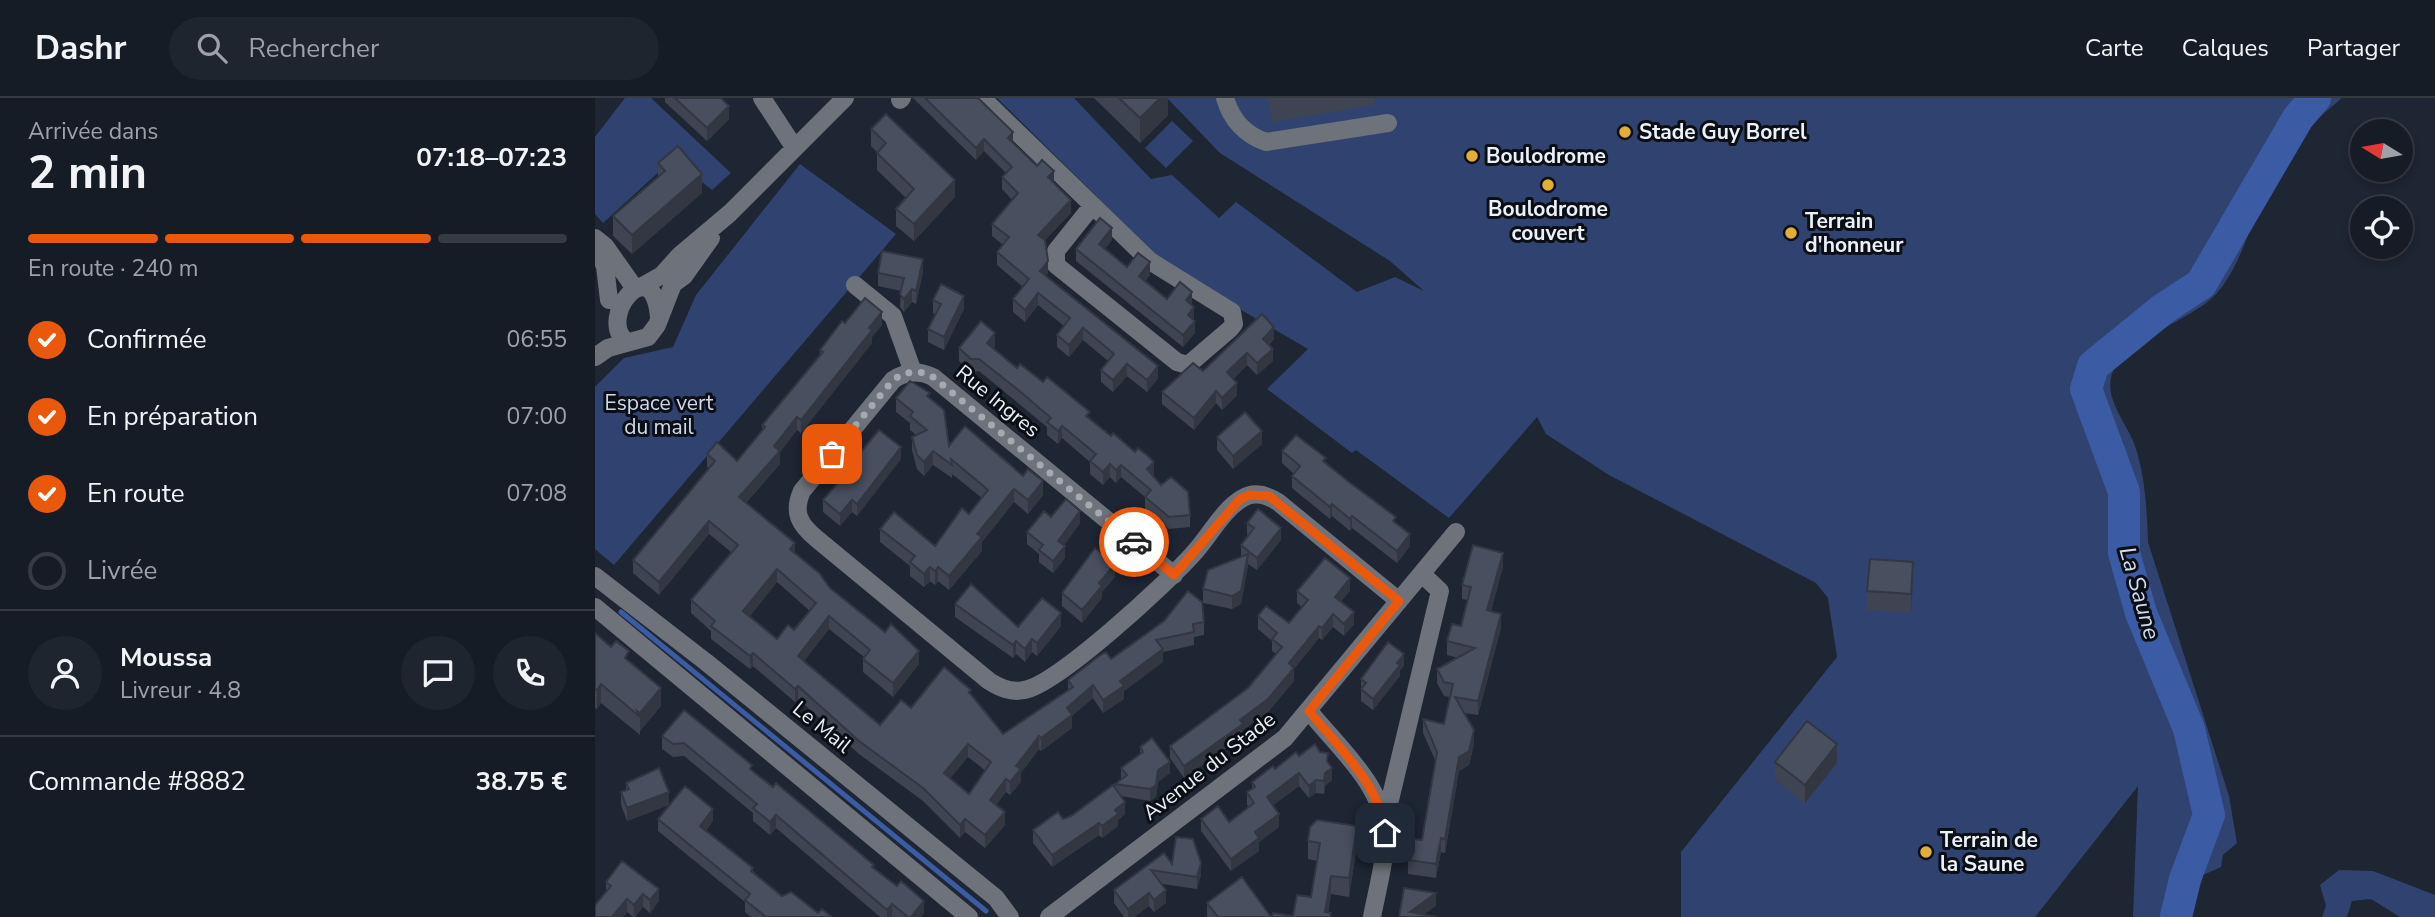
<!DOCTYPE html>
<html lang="fr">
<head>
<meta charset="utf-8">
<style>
	:root { --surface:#161c26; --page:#1f252e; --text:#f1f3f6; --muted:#9ea1a7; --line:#353a43; --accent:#ea580c }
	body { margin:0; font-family:"Nunito Sans",sans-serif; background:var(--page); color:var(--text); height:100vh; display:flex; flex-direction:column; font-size:26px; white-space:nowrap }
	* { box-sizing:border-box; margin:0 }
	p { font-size:23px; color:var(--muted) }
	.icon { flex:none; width:38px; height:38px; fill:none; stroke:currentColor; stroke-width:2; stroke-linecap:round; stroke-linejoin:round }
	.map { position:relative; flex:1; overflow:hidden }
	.side { display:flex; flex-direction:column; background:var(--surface); width:595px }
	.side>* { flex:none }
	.needle { width:46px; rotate:281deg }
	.fabs { position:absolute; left:1755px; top:21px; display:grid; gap:14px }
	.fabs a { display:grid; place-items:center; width:63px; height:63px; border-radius:50%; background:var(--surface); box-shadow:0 4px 10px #0003,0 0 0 2px var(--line); font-size:35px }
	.pin { position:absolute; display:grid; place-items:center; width:60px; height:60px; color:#fff; margin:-30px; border-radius:14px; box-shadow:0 4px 10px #0006 }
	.courier { position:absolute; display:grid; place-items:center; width:70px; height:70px; margin:-35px; border:5px solid #ea580c; border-radius:50%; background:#fff; color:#222; box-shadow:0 2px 9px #0007 }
	.overview em { font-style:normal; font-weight:700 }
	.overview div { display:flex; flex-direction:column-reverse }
	.overview { display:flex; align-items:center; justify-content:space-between; height:119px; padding:0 28px }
	h1 { font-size:46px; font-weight:700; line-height:52px }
	.bar { display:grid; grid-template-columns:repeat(4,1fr); gap:10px 7px; align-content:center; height:84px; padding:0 28px }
	.bar i { height:9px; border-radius:5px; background:var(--line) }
	.bar .active { background:var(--accent) }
	.bar p { grid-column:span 4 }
	.line { display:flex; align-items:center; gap:18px; padding:0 28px; border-top:2px solid var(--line) }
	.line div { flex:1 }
	.round { display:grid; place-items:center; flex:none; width:74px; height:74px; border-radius:37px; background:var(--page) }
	ol { padding:0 28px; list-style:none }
	li { display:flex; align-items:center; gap:21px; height:77px }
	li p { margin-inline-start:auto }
	li .icon { padding:7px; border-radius:50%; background:var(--accent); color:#fff; stroke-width:4 }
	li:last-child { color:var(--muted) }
	li i { width:38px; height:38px; border:4px solid var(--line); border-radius:50% }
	header { display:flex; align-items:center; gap:42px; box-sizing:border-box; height:98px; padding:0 35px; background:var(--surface); border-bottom:2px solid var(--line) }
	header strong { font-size:33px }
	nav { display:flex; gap:38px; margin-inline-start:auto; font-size:24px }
	.search { width:490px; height:63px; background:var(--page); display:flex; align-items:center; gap:18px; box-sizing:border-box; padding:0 24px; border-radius:38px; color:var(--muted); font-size:26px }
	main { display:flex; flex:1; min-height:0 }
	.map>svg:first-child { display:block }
	.green { fill:#304370 }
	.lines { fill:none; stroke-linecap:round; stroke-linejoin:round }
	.stream { stroke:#3c5ba5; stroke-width:5 }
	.river { stroke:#3c5ba5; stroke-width:32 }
	.minor { stroke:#6e727a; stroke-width:18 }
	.wall { fill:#3e4452; fill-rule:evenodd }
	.shaded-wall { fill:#323742 }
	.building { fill:#484f5f; stroke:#323742; stroke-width:2; fill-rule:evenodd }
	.done { stroke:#a4a9b4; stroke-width:7; stroke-dasharray:0 12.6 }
	.route { stroke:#ea580c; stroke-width:9 }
	.poi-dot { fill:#e2af34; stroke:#0b0e14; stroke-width:2.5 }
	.labels { text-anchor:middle; stroke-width:6; stroke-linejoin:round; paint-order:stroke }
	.poi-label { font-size:21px; font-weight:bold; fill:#ecf0fa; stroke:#0b0e14; text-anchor:start }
	.street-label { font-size:21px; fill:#ecf0fa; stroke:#0b0e14 }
	.park-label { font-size:21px; fill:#cfd9ee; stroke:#0b0e14 }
	.water-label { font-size:23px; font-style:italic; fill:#d1dbf0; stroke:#0b0e14 }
</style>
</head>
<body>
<header>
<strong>Dashr</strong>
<div class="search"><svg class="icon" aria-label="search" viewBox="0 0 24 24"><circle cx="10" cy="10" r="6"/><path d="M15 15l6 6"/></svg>Rechercher</div>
<nav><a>Carte</a><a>Calques</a><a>Partager</a></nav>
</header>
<main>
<section class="side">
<div class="overview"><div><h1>2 min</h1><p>Arrivée dans</p></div><em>07:18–07:23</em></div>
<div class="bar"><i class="active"></i><i class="active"></i><i class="active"></i><i></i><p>En route · 240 m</p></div>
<ol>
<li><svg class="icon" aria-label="check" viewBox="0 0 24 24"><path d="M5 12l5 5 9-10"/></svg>Confirmée<p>06:55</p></li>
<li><svg class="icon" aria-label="check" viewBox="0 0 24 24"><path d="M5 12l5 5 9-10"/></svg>En préparation<p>07:00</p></li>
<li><svg class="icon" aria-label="check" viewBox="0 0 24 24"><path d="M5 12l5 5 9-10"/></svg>En route<p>07:08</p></li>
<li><i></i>Livrée</li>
</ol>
<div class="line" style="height:126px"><a class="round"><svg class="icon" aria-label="person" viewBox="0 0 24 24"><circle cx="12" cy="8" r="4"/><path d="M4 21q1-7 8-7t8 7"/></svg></a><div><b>Moussa</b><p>Livreur · 4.8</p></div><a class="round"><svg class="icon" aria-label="chat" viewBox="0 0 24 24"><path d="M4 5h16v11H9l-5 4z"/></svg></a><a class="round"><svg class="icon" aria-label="phone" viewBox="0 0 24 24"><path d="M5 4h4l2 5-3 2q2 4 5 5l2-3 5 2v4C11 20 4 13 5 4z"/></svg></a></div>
<div class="line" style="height:91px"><div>Commande #8882</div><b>38.75 €</b></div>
</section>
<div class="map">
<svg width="1840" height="819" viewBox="0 0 1840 819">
	<rect width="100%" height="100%" fill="#1e2533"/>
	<path class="green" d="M30 0H56L136 75 117 92 78 61 8 125 0 116V39Z
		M402 0H479L556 81 577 77 624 120 641 104 762 194 800 179 829 193 795 163 625 55 572 0H1747C1718 24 1690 49 1674 84 1657 119 1648 165 1622 195 1597 223 1524 243 1516 280 1511 302 1531 325 1539 345 1550 376 1552 411 1553 444L1634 698 1642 745 1628 757 1626 769 1608 777 1597 819H1538L1543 688 1440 819H1086V754L1242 559 1233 500 1221 485 1014 377 951 336 942 319 854 420 761 352 757 355 672 291 713 251 588 178 565 161Z
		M577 23 598 43 571 70 550 50Z
		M205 66 301 136 19 467 0 451V289L29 260 78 249 101 197Z
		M1744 772 1778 773 1840 797V819H1805L1776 801 1757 803 1752 819H1727L1731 808 1725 787Z"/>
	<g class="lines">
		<path class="stream" d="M26 514 391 813"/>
		<path class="river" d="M1581 819 1590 781 1614 717 1594 631 1546 515 1529 455V394L1491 291 1498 268 1568 211 1606 186 1703 20 1720 0"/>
		<path class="minor" d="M167 0 199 49
			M387 0 555 163 637 214 639 226 635 231 593 267 582 264 461 167V153L497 108
			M630 0C636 21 650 37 671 44L793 25
			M305 2 307 0
			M0 140 10 148 39 189
			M0 149 10 168 14 202
			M260 187 298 218 318 274
			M44 190 67 177 84 158 135 115 250 0
			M32 244C0 221 58 149 64 219
			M0 259 13 250 53 239 62 227 78 186 89 178 116 140
			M579 477 338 279C324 272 311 273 298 282L207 393C197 415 205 427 222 441L394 583C405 590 416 595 429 592 462 587 573 484 598 456 614 439 628 411 648 400 660 393 672 397 683 404L804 503
			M0 478 111 564 401 800 415 819
			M0 509 374 819
			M714 613C741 647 789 688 790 734 791 762 782 792 777 819
			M789 727 845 493 827 476
			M454 819 690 640 861 434"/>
	</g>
	<path class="wall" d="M70 0H126L134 21 112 43 70 4Z
		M318 0H383L418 44 459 85 476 115 450 142 453 175 451 178 563 280 552 294 532 278 518 294 506 284V272L513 263 488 242 474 259 462 249V237L469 228 443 207 430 224 418 214V201L428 189 402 167V154L408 147 397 138V126L417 102 407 91V79L411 75 389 53 381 62Z
		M499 0H573V17L545 45Z
		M673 0H779V7L677 24Z
		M276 31 360 99 319 143 301 128V111L311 100 282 72V54L276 48Z
		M63 65 107 95 37 156 18 138V118L63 79Z
		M517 142 510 151 532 169 555 177 550 183 572 201 597 206 600 235 588 249 481 163V151Z
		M328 174 321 206 317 204 309 214 305 209 306 193 283 188V175Z
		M338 202 369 211 349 252 333 244V231L340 216 338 215Z
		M250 225 287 227 277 239V245L206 335 202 332 185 354V366L151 405 235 490 324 566 298 599 268 574V561L269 559 234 531 209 563 285 627 316 610 376 596 408 636 473 593V582L516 561 569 523 609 524V537L599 539V547L568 554V564L529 593V601L508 615 498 600 477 618V630L446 653 444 651 426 675V684L415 697 411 694 401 707 410 727 390 750 370 734 365 740 328 703 264 656 203 601 200 604 158 568 155 571 116 541V533L96 515V502L136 454 114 436 64 497 38 475V462L114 370 112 369V356L142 363 167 333V327L225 256V252ZM182 484 215 513 199 532 182 541 155 518ZM373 659 391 673 374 696 355 680Z
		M679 241 674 247 678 263 662 277 652 267 638 281 642 297 627 312 621 305 599 332 567 306V294L608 273Z
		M400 248 399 250 422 270 448 284 495 320 559 377 558 378 595 417V429L574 431 550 412V399L526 379 521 385 515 379 508 387 495 376V364L467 340 463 346 452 337V329L384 273 376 274 364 263V250Z
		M301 300 335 301 354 348 448 397 433 416 419 404 387 444V453L354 492 343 483 340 487 335 483 329 489 315 478V468L285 444V431L340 448 374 416 387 400 357 376V380L338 367 329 378 322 371 317 352V339L321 337 315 332V325L301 314Z
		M622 339 667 346 638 371 622 352Z
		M687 353 731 364 801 426 815 448 802 465 757 430 755 433 737 418 735 421 697 390V378L699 376 687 365Z
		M265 355 306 361 262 418 257 414 245 428 228 414V402L242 386V377Z
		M456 419 485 425 469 447 470 460 458 475 444 464V456L432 446V434Z
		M652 425 686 442 662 472 653 466 646 506 637 511 608 505V491L646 459V447L653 438 652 437Z
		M908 469 896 513 906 530 883 617 869 615 879 646 874 667 864 673 850 755 846 754 841 780 813 776V762L827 742 841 664 828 635V621L849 626 855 599 849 598 842 585V571L863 560 852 557V543L866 528 873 502 867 501V487Z
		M520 479 507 494V500L487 525 467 508V495Z
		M1318 483 1316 515 1272 512V493Z
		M702 493H755L746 503 759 526 749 538 738 529 727 542 724 540 699 571V583L673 614 648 632V638L589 680 575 660V648L653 590 681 556 677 553V543L663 531V518L694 525 707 509 702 505Z
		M360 506 423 529 466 528 442 558 437 554 430 564 421 556 418 560 360 519Z
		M0 535 34 563 66 608 45 633V637L6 605 2 611 0 610Z
		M809 568 805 572V578L778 612 766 603V581Z
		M89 612 157 673 279 771 329 815 326 819H285L181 730 175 737 158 723V715L89 658 78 659 67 651V638Z
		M545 649 575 675 563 684 561 699 555 703 526 698 530 716 523 722V728L507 740 504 737 457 769 438 745V732L476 718 520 691V686L526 682V670L545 656Z
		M704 658 733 664 737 682 730 688 729 696 721 695 714 700 704 688 678 707 684 729 664 744V753L636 773 606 733V721L634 724 654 709 652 707V694L657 691V684Z
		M1180 664 1242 665 1210 705 1180 682Z
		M31 685 74 707 32 723 26 707V694L31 692Z
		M63 721 118 723 111 733 187 798 223 815 237 819H156L150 814V804L63 733Z
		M713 743 762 747 754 799 736 796 733 815 736 819 716 799 722 763 713 761Z
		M569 755 577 766 606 777 602 791 567 786 571 805 559 814 554 808 539 819H529L519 805V792Z
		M27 763 64 803 55 815 48 809 40 819H38L32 814 28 819H0L11 794V784Z
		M612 805 676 819H612Z"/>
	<path class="shaded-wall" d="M565 0H573V17L545 45V20Z
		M134 8V21L112 43V30Z
		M418 34V47L413 40Z
		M389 41V53L381 62V50Z
		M459 73V86L453 79Z
		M107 76V95L37 156V137Z
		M360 82V99L319 143V126Z
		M476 102V115L443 149V137Z
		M517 130V142L504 159V146Z
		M328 161V174L321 206V193Z
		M453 163V175L445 185V173Z
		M555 164V177L544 191V178Z
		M317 191V204L309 214V201Z
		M597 194V206L591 215V202Z
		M443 195V207L430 224V212Z
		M369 198V211L349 252V239Z
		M599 209V221L593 229V217Z
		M287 214V227L277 239V245L206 335V322L274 230Z
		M600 223V235L588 249V237Z
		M679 229V241L668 253V241Z
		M488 230V242L474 259V247Z
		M400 235V248L392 258V245Z
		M678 251V263L662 277V265Z
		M652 255V267L632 287V274Z
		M532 266V278L518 294V282Z
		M563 268V280L552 294V282Z
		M642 285V297L627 312V300Z
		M621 293V305L599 332V320Z
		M202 319V332L185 354V366L144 412V399L179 348Z
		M467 328V340L463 346V333Z
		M667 333V346L638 371V358Z
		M306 349V361L262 418V406Z
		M338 353V367L329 378V364Z
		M559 364V377L552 384V371Z
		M515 366V379L508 387V374Z
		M526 367V379L521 385V372Z
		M448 383V397L433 416V402Z
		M419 391V404L387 444V453L354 492V478L382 436Z
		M257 402V414L245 428V416Z
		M737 406V418L735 421V409Z
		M485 413V425L463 455V443Z
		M757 418V430L755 433V421Z
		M114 423V436L64 497V484Z
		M686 430V442L662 472V460Z
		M815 436V448L802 465V453Z
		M200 445V458L195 451Z
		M470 448V460L458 475V463Z
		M908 455V469L892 526V512Z
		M653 456V469L646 506 637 511V498Z
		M1318 464V483L1316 515V496Z
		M520 466V479L507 494V500L487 525V512L504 485Z
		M335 469V483L329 489V476Z
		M343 469V483L340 487V473Z
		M182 471V484L148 526V513Z
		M755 480V493L740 511V499Z
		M759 514V526L749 538V526Z
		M466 515V528L442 558V545Z
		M738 516V529L727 542V530Z
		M906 516V530L883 617V603Z
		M234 518V531L203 571V558Z
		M724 528V540L699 571V583L673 614 648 632V638L589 680V668L694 565Z
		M437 541V554L430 564V551Z
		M421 543V556L418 560V547Z
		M568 551V564L529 593V601L508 615V602L525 583Z
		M324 553V566L298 599V585Z
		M158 555V568L155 571V558Z
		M809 556V568L805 572V578L778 612V601Z
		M6 586V605L2 611V592Z
		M498 587V600L477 618V630L446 653V640L472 610Z
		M203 588V601L200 604V591Z
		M66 590V608L45 633V615Z
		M879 632V646L874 667 864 673 850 755V741L864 659Z
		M444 638V651L426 675V684L415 697V684L421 668Z
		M373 646V659L349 688V675Z
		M1242 646V665L1210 705V687Z
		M733 655V667L737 670V682L730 688 729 696V683Z
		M575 664V675L563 684 561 699 555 703V691L563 672Z
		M704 675V688L672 712V699Z
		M411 681V694L395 715V702Z
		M721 682V695L714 700V688Z
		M74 694V707L32 723V710Z
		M530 704V716L523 722V728L507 740V728L520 712Z
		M118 711V723L105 741V728Z
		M410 714V727L390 750V737Z
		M684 716V729L664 744V753L636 773V761L660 734Z
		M181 717V730L175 737V724Z
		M370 721V734L365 740V727Z
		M504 725V737L457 769V757Z
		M762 728V747L754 799V780Z
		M846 740V754L841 780V766Z
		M606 765V777L602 791V779Z
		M736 778V796L732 819 730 814Z
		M64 791V803L55 815V802Z
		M571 792V805L559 814V802Z
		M554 795V808L539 819H533V811Z
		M841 795V808L825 819 815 814Z
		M48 796V809L39 819V807Z
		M32 801V814L28 819H17Z
		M329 803V815L326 819H316Z
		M297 806V819H292V812Z"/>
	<path class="building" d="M80 0H126L134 8 112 30Z
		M330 0H383L418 34 413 40 442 68 447 62 459 73 453 79 476 102 443 137 450 142 453 163 445 173 563 268 552 282 532 266 518 282 506 272 519 256 488 230 474 247 462 237 475 220 443 195 430 212 418 201 434 181 402 154 414 139 397 126 423 95 407 79 417 69 389 41 381 50Z
		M524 0H565L545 20Z
		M291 16 360 82 319 126 301 111 319 91 282 55 291 45 276 31Z
		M83 48 107 76 37 137 18 118 70 73 63 65Z
		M505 120 517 130 504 146 532 169 543 155 555 164 544 178 572 201 585 184 597 194 591 202 599 209 593 217 600 223 588 237 481 151Z
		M287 153 328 161 321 193 317 191 309 201 305 196 309 180 283 175Z
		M346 186 369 198 349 239 333 231 346 206 338 202Z
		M270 200 287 214 274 230 277 232 206 322 202 319 179 348 185 353 144 399 200 445 195 451 224 475 235 490 290 534 296 526 324 553 298 585 268 561 275 552 234 518 203 558 285 627 306 602 316 610 349 569 376 592 374 594 408 636 478 589 473 582 504 558 511 554 516 561 569 523 593 493 607 504 609 524 598 526 599 534 561 542 568 551 525 583 529 588 508 602 498 587 472 610 477 617 446 640 444 638 421 668 426 671 415 684 411 681 395 702 410 714 390 737 370 721 365 727 328 690 264 643 203 588 200 591 158 555 155 558 116 528 120 523 96 502 143 447 114 423 64 484 38 462 120 363 112 356 122 344 142 363 170 329 167 327 228 254 225 252 247 223 250 225ZM182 471 221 505 199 532 193 527 182 541 148 513ZM373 646 396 664 374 696 349 675Z
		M667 216 679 229 668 241 678 251 662 265 652 255 632 274 642 285 627 300 621 293 599 320 567 294 598 265 608 273Z
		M386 223 400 235 392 245 422 270 425 266 448 284 452 279 495 314 491 318 516 338 518 335 540 354 543 350 554 359 559 364 552 371 566 387 576 379 593 394 595 417 574 419 550 399 556 392 526 367 521 372 515 366 508 374 495 363 501 356 467 328 463 333 452 324 456 320 427 295 384 261H376L364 250Z
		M315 283 335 295 332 298 349 312 354 348 370 328 428 378 433 371 448 383 433 402 419 391 382 436 387 439 354 478 343 469 340 473 335 469 329 476 315 464 320 458 285 431 299 414 340 448 367 410 374 416 393 392 356 361 357 367 338 353 329 364 322 357 317 339 332 332 315 318 318 314 301 300Z
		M650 314 667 333 638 358 622 339Z
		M284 332 306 349 262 406 257 402 245 416 228 402 246 381 242 377 251 362 260 350 265 355Z
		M701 337 731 360 728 363 754 384 801 419 798 423 815 436 802 453 757 418 755 421 737 406 735 409 697 378 705 368 687 353Z
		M471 401 485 413 463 443 470 448 458 463 444 452 448 447 432 434 449 413 456 419Z
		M663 411 686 430 662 460 646 447 659 430 652 425Z
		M878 447 908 455 892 512 906 516 883 603 860 599 879 632 874 653 864 659 850 741 846 740 841 766 813 762 817 741 827 742 842 654 828 621 849 626 858 586 849 584 842 571 880 550 852 543 857 526 866 528 876 489 867 487Z
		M500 450 520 466 504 485 507 488 487 512 467 495Z
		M653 456 646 493 637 498 608 491 613 472Z
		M730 460 755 480 740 499 759 514 749 526 738 516 727 530 724 528 694 565 699 570 673 601 645 622 648 626 589 668 575 648 653 590 687 549 677 541 682 535 663 518 671 508 694 525 713 502 702 493Z
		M1275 461 1318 464 1316 496 1272 493Z
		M376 486 423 529 447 500 466 515 442 545 437 541 430 551 421 543 418 547 360 506Z
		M0 535 16 549 21 543 34 553 30 560 66 590 45 615 42 613 45 619 6 586 2 592 0 591Z
		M793 544 809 556 802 565 805 567 778 601 766 591 771 585 766 581Z
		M89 612 157 667 155 671 178 689 181 685 279 767 277 769 302 788 306 783 329 803 316 819H313L297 806 292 812 181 717 175 724 158 710 162 706 89 645 78 646 67 638Z
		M1212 623 1242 646 1210 687 1180 664Z
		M557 640 575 664 563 672 561 687 555 691 520 686 532 677 526 670 548 654 545 649Z
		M720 646 725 654 733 655 732 663 737 670 730 675 729 683 721 682 714 688 704 675 672 699 684 716 660 734 664 740 636 761 606 721 623 708 634 724 659 705 652 694 660 689 657 684 678 668 680 671 701 654 704 658Z
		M64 670 74 694 32 710 26 694 34 691 31 685Z
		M518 687 530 704 520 712 523 716 507 728 504 725 457 757 438 732 463 714 468 721 476 718Z
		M90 688 118 711 105 728 158 770 156 773 187 798 196 794 223 815 227 811 237 819H171L150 802 155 796 63 721Z
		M722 722 762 728 754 780 736 778 730 814 736 815 735 819H677L678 815 698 818 702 797 716 799 725 745 713 743 715 729Z
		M581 739 598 741 606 765 602 779 556 772 571 792 559 802 554 795 533 811 519 792 569 755 577 766Z
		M27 763 64 791 55 802 48 796 39 807 32 801 17 819H0V807L16 788 11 784Z
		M647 779 676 819H623L612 805Z
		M809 790 841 795 815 814 841 819H804Z"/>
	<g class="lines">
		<path class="done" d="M237 356 298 282C311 273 324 271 338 279L539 444"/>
		<path class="route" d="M539 444 579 477 645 401 655 397 674 398 804 503 714 613C743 649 786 687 790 735"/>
	</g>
	<g class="poi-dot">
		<circle cx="1030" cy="34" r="7"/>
		<circle cx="877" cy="58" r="7"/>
		<circle cx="953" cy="87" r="7"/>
		<circle cx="1196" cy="135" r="7"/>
		<circle cx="1331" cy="754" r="7"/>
	</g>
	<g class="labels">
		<g class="poi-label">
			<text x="1044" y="41">Stade Guy Borrel</text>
			<text x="891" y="65">Boulodrome</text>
			<text x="953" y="118" text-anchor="middle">Boulodrome<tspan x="953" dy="24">couvert</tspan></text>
			<text x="1210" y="130">Terrain<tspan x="1210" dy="24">d'honneur</tspan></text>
			<text x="1345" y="749">Terrain de<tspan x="1345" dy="24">la Saune</tspan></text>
		</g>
		<g class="street-label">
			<text transform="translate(403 303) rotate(39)" y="7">Rue Ingres</text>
			<text transform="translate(227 629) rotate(39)" y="7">Le Mail</text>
			<text transform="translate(614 668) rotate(-38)" y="7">Avenue du Stade</text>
		</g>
		<g class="park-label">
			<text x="64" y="312">Espace vert<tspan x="64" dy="24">du mail</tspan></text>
		</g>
		<g class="water-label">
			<text transform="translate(1545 495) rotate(74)" y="8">La Saune</text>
		</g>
	</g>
</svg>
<div class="fabs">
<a><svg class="needle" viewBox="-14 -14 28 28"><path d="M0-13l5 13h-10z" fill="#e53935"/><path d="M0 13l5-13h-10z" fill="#9ea1a7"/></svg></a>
<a><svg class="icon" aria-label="locate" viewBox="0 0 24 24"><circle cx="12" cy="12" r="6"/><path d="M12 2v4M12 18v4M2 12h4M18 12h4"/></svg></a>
</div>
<div class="pin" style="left:237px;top:356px;background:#ea580c"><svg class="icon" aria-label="bag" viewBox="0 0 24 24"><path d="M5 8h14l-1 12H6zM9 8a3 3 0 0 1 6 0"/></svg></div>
<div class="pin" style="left:790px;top:735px;background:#1f2937"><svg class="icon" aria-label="home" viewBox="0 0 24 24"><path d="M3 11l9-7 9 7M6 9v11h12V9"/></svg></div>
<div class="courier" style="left:539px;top:444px"><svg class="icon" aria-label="car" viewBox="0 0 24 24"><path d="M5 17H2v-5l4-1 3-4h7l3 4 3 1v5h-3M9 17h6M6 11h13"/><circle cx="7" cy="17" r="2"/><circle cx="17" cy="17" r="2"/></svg></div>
</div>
</main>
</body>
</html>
